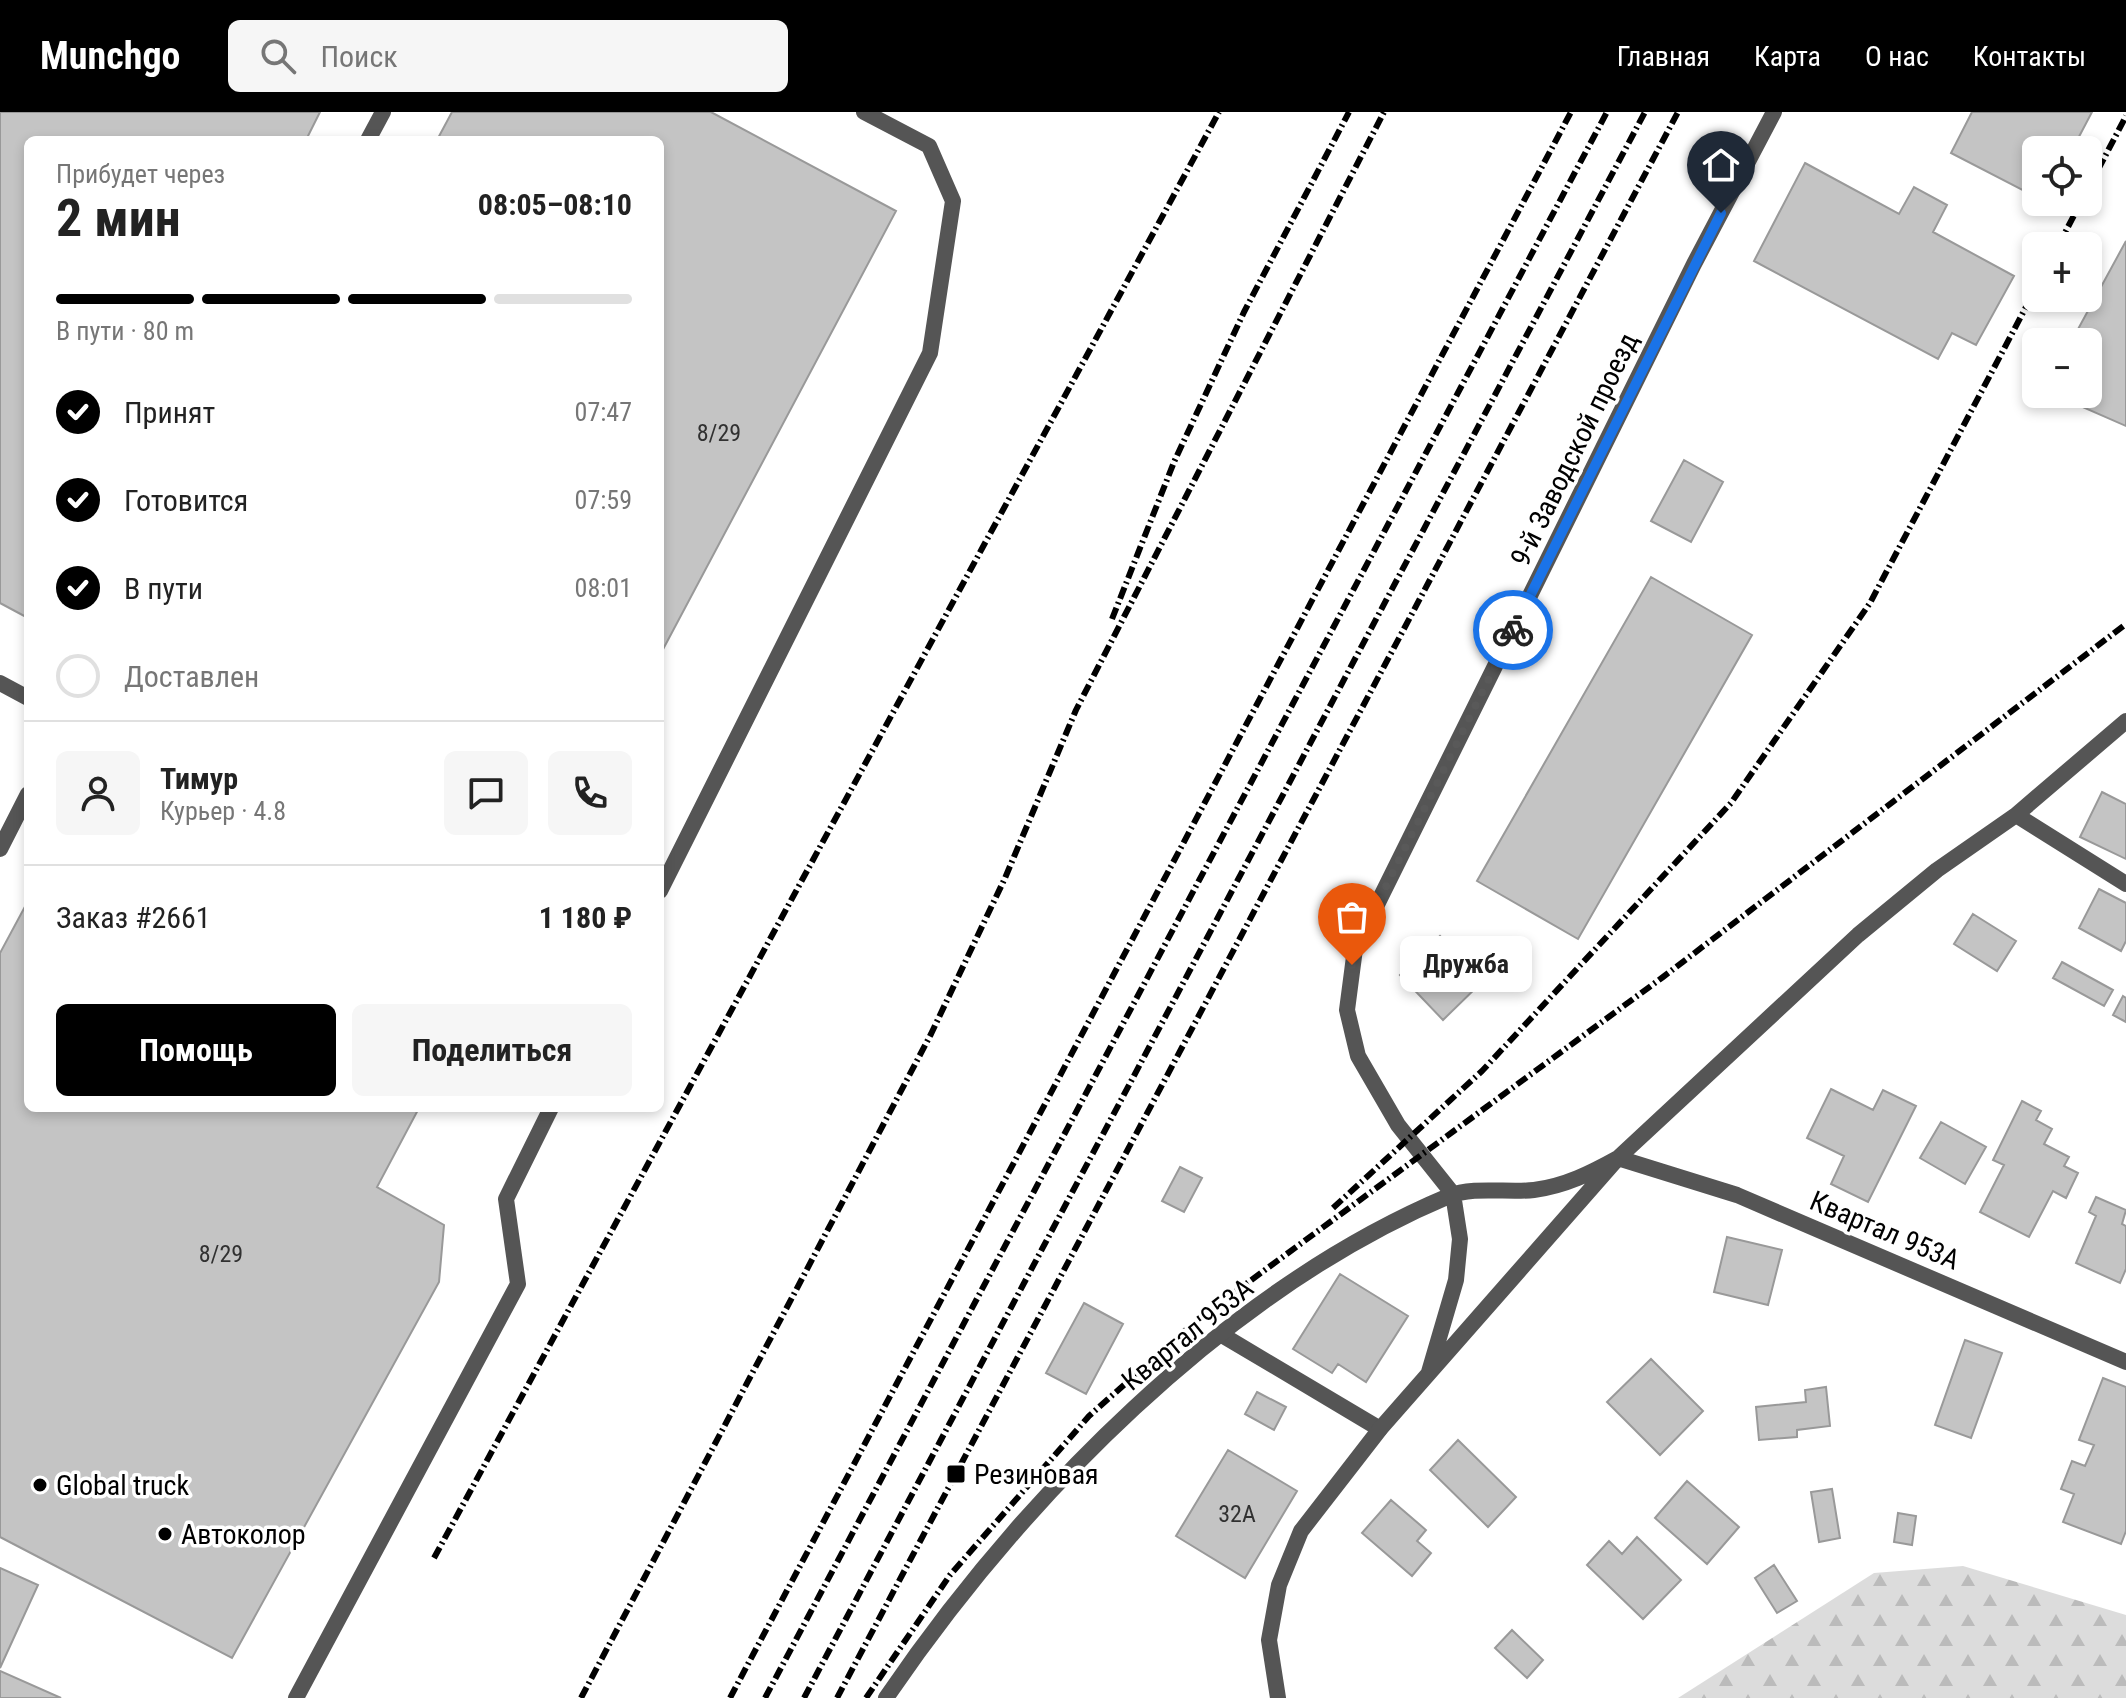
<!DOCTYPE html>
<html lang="ru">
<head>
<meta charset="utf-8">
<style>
	:root { --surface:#fff; --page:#f6f6f6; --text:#222; --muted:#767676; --line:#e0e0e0; --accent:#000 }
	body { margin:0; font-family:"Roboto Condensed",sans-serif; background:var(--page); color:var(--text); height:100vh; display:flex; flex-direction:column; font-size:30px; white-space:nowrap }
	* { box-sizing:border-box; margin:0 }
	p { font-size:26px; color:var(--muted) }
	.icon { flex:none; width:44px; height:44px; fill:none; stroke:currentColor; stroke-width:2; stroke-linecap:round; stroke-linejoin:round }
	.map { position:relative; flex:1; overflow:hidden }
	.side { position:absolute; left:24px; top:24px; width:640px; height:976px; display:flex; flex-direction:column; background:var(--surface); border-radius:12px; box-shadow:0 4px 12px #0003 }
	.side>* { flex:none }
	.buttons { position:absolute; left:2022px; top:24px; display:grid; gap:16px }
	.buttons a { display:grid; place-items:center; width:80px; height:80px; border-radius:12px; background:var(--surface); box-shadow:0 4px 12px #0003; font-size:40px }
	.pin { position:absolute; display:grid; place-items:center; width:68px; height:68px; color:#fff; margin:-82px -34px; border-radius:50% 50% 50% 0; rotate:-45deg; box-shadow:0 0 8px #0007 }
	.pin .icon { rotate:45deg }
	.courier { position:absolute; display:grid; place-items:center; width:80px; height:80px; margin:-40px; border:6px solid #1a73e8; border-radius:50%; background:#fff; color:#222; box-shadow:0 2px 10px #0007 }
	.bubble { position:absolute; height:56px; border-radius:12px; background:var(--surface); box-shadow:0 4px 12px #0003; font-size:26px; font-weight:700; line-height:56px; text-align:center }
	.overview em { font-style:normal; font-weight:700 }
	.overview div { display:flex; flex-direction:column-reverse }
	.overview { display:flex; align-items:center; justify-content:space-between; height:136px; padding:0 32px }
	h1 { font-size:52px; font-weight:700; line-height:60px }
	.bar { display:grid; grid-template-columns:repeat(4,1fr); gap:12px 8px; align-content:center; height:96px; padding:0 32px }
	.bar i { height:10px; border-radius:6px; background:var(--line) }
	.bar .on { background:var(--accent) }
	.bar p { grid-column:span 4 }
	.line { display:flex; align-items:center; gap:20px; padding:0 32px; border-top:2px solid var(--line) }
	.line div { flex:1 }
	.round { display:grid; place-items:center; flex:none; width:84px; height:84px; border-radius:12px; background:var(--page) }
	ol { padding:0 32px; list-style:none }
	li { display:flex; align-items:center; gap:24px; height:88px }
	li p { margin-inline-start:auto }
	li .icon { padding:8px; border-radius:50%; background:var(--accent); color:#fff; stroke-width:4 }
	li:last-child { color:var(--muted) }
	li i { width:44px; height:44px; border:4px solid var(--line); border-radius:50% }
	.cta { display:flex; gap:16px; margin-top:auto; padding:16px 32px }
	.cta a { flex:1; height:92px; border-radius:12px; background:var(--accent); color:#fff; font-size:32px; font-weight:700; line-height:92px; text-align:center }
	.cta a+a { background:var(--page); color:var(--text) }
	header { display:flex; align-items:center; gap:48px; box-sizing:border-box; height:112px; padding:0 40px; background:var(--accent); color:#fff }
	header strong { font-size:38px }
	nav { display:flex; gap:44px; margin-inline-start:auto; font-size:28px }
	.search { width:560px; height:72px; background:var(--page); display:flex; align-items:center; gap:20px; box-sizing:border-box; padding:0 28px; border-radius:12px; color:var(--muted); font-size:30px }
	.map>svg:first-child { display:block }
	.forest { fill:url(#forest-firs) }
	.building { fill:#c4c4c4; stroke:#999; stroke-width:2 }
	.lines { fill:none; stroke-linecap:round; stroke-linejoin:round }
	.service { stroke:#555; stroke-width:16 }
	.minor { stroke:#555; stroke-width:16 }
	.rail { stroke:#000; stroke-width:6; stroke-dasharray:12 4 2 4; stroke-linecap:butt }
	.done { stroke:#595959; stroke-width:8; stroke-dasharray:0 14.4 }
	.route { stroke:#1a73e8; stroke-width:10 }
	.poi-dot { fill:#000; stroke:#fff; stroke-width:3 }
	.labels { text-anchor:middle; stroke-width:7; stroke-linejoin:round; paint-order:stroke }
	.number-label { font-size:24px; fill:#313131 }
	.street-label { font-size:28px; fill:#000; stroke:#fff }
	.poi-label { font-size:28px; fill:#000; stroke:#fff; text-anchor:start }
</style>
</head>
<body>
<header>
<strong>Munchgo</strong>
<div class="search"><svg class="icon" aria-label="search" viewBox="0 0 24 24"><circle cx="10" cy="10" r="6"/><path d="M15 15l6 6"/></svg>Поиск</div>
<nav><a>Главная</a><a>Карта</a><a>О нас</a><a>Контакты</a></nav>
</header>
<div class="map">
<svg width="2126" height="1586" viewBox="0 0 2126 1586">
	<defs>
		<pattern id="forest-firs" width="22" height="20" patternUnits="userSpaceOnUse" patternTransform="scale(2)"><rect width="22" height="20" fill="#dcdcdc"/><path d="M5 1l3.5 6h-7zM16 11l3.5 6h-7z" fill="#bbb"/></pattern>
	</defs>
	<rect width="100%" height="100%" fill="#fff"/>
	<path class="forest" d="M1963 1454 2126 1503V1586H1678L1874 1461Z"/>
	<path class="building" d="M0 0H320L306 28H28V506L0 491Z
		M452 0H711L896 99 660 543V28H437Z
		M1972 0H2092L2072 38H2036V85L1951 41Z
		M1805 51 1899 102 1914 75 1947 93 1933 120 2014 164 1976 233 1952 221 1938 247 1754 149Z
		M2126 129V314L2053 282H2088V230H2071Z
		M1684 348 1723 370 1691 430 1651 409Z
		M1651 465 1752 523 1578 827 1477 769Z
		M2102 680 2126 692V747L2080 725Z
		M2099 777 2126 791V829L2121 839 2079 816Z
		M28 789V996H419L377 1075 444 1113 439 1170 232 1546 0 1425V841Z
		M1973 802 2016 829 1997 859 1954 832Z
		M1440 824 1483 869 1443 908 1400 863Z
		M2062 850 2113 878 2104 894 2053 866Z
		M2123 884 2126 886V910L2113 903Z
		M1831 977 1873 998 1883 978 1916 994 1868 1090 1831 1072 1844 1044 1807 1026Z
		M2022 989 2041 999 2036 1008 2052 1017 2044 1032 2069 1045 2064 1054 2078 1061 2066 1086 2053 1079 2029 1125 1980 1100 2004 1053 1993 1048Z
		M1941 1010 1986 1035 1965 1072 1920 1046Z
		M1180 1055 1202 1066 1184 1100 1162 1089Z
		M2096 1085 2126 1098 2122 1112 2126 1114V1157L2120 1171 2076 1151 2096 1104 2089 1100Z
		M1727 1125 1782 1138 1768 1193 1714 1180Z
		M1340 1162 1408 1204 1366 1270 1338 1252 1332 1261 1293 1237Z
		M1084 1191 1123 1212 1086 1282 1046 1261Z
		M1965 1228 2002 1241 1971 1326 1935 1313Z
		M1651 1247 1703 1299 1660 1343 1607 1290Z
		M2103 1266 2126 1275V1419L2121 1432 2063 1410 2074 1382 2061 1377 2072 1349 2085 1354 2094 1333 2079 1328Z
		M1826 1275 1830 1314 1797 1318V1325L1759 1328 1756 1295 1806 1290 1805 1278Z
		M1257 1280 1286 1295 1274 1318 1245 1302Z
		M1458 1328 1516 1385 1488 1415 1430 1358Z
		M1228 1338 1297 1379 1245 1466 1176 1424Z
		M1687 1369 1739 1415 1707 1452 1655 1406Z
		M1832 1377 1840 1426 1819 1430 1811 1380Z
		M1391 1388 1426 1418 1417 1429 1431 1441 1412 1464 1362 1421Z
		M1898 1401 1916 1404 1912 1433 1894 1430Z
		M1637 1425 1681 1468 1643 1507 1587 1453 1609 1429 1622 1442Z
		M1774 1453 1797 1489 1777 1501 1755 1466Z
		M0 1456 38 1473 0 1556Z
		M1512 1518 1543 1548 1527 1566 1495 1536Z
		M0 1559 61 1586H0Z"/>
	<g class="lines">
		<path class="service" d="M368 28 383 0
			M0 571 28 586
			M0 737 28 682
			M660 779 930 241 953 89 929 34 864 0
			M1222 1223 1380 1317
			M296 1586 518 1172 506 1087 551 996"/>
		<path class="minor" d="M2016 703 2126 772
			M1429 1260 1456 1168 1460 1127 1453 1082 1398 1013 1358 944 1347 898 1355 837 1694 152 1774 0
			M886 1586C1021 1388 1225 1178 1449 1084 1473 1074 1508 1081 1534 1078 1565 1074 1591 1061 1618 1046L1858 823 1937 758 2016 703 2126 609
			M1278 1586 1269 1528 1279 1473 1301 1419 1380 1317 1618 1046 1737 1083 2126 1250"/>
		<path class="rail" d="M2088 77 2126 4
			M2058 134 2081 90
			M1112 507 1174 350 1244 200 1349 0
			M1333 1096 1482 959 1731 691 1870 491 2036 176
			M434 1446 1219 0
			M581 1586 931 922 1005 766 1076 598 1384 0
			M730 1586 1571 0
			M765 1586 1607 0
			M804 1586 1645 0
			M837 1586 1678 0
			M866 1586 950 1463 1089 1304 1197 1208 1663 865 2126 512"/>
	</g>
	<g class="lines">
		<path class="done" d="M1352 853 1355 837 1513 518"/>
		<path class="route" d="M1513 518 1721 101"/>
	</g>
	<g class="poi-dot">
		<rect x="946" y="1352" width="20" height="20" rx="4"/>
		<circle cx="40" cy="1373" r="8"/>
		<circle cx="165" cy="1422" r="8"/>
	</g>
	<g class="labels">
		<g class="number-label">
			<text x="719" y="329">8/29</text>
			<text x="221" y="1150">8/29</text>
			<text x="1237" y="1410">32A</text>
		</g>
		<g class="street-label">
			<text transform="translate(1574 337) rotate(-64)" y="10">9-й Заводской проезд</text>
			<text transform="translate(1885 1118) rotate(23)" y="10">Квартал 953А</text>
			<text transform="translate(1187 1222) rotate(-39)" y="10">Квартал 953А</text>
		</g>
		<g class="poi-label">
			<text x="974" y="1372">Резиновая</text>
			<text x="56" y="1383">Global truck</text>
			<text x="181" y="1432">Автоколор</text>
		</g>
	</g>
</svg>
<div class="buttons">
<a><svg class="icon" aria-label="locate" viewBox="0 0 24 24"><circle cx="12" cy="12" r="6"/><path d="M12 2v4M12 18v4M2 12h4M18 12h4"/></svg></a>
<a>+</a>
<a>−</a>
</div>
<div class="pin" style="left:1352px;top:853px;background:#ea580c"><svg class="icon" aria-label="bag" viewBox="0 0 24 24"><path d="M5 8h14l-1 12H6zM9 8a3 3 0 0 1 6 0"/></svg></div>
<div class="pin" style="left:1721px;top:101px;background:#1f2937"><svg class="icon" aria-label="home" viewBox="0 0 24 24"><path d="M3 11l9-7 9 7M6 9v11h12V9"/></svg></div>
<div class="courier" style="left:1513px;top:518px"><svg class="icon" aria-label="bike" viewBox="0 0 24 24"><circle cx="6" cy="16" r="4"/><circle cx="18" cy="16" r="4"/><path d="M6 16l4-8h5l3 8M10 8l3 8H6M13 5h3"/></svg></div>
<div class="bubble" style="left:1400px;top:824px;width:132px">Дружба</div>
<section class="side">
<div class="overview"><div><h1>2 мин</h1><p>Прибудет через</p></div><em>08:05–08:10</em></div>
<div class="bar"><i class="on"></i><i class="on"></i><i class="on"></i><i></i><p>В пути · 80 m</p></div>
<ol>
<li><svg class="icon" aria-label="check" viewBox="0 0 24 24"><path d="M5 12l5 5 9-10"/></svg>Принят<p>07:47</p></li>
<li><svg class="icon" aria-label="check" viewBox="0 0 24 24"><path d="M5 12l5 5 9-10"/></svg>Готовится<p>07:59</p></li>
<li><svg class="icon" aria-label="check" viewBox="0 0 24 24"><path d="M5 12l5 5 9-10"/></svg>В пути<p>08:01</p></li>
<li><i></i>Доставлен</li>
</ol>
<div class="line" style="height:144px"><a class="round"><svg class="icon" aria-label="person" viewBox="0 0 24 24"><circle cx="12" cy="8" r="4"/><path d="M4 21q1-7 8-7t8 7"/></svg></a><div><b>Тимур</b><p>Курьер · 4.8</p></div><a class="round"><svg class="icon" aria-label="chat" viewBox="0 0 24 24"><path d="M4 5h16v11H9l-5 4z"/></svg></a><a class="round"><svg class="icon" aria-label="phone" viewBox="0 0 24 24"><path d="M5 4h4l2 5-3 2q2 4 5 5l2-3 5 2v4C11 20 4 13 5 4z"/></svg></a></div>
<div class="line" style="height:104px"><div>Заказ #2661</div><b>1 180 ₽</b></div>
<div class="cta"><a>Помощь</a><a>Поделиться</a></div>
</section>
</div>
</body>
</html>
